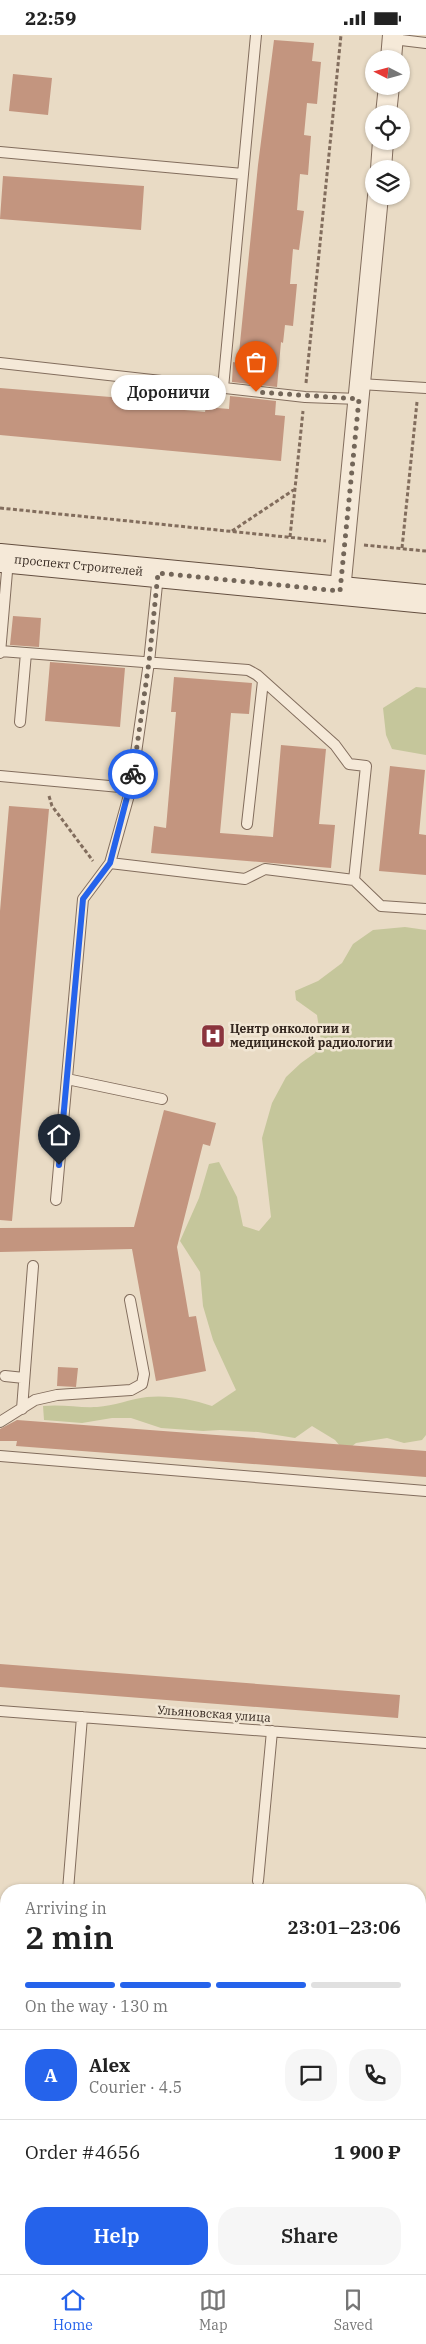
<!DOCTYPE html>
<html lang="en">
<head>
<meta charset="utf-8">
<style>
	:root { --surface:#fff; --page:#f6f6f6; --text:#222; --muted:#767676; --line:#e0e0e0; --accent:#2563eb }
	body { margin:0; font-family:"IBM Plex Serif",serif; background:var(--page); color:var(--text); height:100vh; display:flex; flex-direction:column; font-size:19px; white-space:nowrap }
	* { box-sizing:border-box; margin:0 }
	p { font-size:16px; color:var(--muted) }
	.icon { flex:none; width:28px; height:28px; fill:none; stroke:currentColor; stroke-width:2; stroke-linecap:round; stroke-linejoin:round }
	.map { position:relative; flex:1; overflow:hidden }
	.details { position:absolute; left:0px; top:1849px; width:426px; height:391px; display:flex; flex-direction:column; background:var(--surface); border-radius:20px 20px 0 0; box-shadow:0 1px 4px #0004 }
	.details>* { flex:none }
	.needle { width:32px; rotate:276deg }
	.controls { position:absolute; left:365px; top:15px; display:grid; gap:10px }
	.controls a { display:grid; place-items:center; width:45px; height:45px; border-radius:50%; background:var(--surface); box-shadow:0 1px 4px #0004; font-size:25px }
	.pin { position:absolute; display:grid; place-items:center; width:42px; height:42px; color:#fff; margin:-51px -21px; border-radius:50% 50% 50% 0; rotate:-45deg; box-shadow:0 0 5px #0007 }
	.pin .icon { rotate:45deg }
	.courier { position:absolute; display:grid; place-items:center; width:50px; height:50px; margin:-25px; border:4px solid #2563eb; border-radius:50%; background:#fff; color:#222; box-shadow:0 1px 6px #0007 }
	.bubble { position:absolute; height:35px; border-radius:18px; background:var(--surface); box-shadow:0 1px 4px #0004; font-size:16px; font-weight:600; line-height:35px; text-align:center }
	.headline em { font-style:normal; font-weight:600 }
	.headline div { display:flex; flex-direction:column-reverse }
	.headline { display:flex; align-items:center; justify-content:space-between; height:85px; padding:0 25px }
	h1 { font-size:32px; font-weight:600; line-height:38px }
	.bar { display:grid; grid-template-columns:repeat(4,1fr); gap:8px 5px; align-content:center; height:60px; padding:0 25px }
	.bar i { height:6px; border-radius:4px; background:var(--line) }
	.bar .on { background:var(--accent) }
	.bar p { grid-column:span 4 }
	.line { display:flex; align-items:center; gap:12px; padding:0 25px; border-top:1px solid var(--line) }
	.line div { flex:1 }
	.round { display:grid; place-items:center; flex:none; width:52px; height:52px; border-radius:20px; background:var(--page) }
	.action { display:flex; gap:10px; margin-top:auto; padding:10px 25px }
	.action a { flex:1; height:58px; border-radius:20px; background:var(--accent); color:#fff; font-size:20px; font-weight:600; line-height:58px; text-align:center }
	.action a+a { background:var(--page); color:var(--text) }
	.status { display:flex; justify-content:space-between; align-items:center; height:35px; padding:0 25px; background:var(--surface); direction:ltr }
	.status svg { height:14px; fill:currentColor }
	.tabs { display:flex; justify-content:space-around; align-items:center; height:70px; border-top:1px solid var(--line); background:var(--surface); font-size:14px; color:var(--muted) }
	.tabs a { display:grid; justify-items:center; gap:2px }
	.tabs .on { color:var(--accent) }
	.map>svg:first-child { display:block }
	.green { fill:#c5c69b }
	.building { fill:#c3957f }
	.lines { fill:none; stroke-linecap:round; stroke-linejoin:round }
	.service-casing { stroke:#826d5d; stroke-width:12 }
	.minor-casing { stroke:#826d5d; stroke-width:22 }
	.secondary-casing { stroke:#644f40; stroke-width:30 }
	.path { stroke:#826d5d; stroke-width:3; stroke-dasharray:4 2.5; stroke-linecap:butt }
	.service { stroke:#f5e9d8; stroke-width:10 }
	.minor { stroke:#f5e9d8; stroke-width:20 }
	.secondary { stroke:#f5e9d8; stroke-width:28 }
	.done { stroke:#736659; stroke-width:5; stroke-dasharray:0 9 }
	.route { stroke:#2563eb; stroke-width:6 }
	.labels { text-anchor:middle; stroke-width:5; stroke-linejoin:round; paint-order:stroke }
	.street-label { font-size:12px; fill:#34271f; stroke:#f1e6d4 }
	.poi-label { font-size:12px; font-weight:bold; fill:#34271f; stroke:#f1e6d4; text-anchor:start }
</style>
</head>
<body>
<div class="status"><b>22:59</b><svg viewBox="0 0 49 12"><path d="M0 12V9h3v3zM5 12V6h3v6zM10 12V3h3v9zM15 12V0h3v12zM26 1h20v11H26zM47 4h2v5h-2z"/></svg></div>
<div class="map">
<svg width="426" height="2239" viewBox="0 0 426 2239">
	<rect width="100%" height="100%" fill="#e9dbc5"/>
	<path class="green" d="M416 652 426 653V720L392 714 386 700 383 673Z
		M405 892 426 895V1400L422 1405 404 1408 387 1403 356 1408 345 1417 335 1405 312 1391 295 1403 258 1397 220 1395 203 1396 161 1393 131 1383H112L82 1388 44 1385 43 1371C62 1369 79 1373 97 1372 114 1371 130 1364 147 1362 169 1360 191 1364 212 1371L236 1355 213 1305 203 1271 200 1237 180 1206 199 1163 209 1129 219 1127 237 1162 243 1191 259 1196 271 1182 262 1103 272 1068 286 1042 301 1028 315 1018 321 1006 317 980 296 965 295 956 318 946 342 928 353 909 373 895Z"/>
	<path class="building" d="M274 5 314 8 312 26 321 27 317 69 307 68 304 100 311 101 308 140 300 139 297 175 304 176 299 215 293 214 290 249H297L293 291 285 290 283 308 281 307 277 352 232 347 233 327 238 328 258 130Z
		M13 39 52 43 48 80 9 76Z
		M3 141 144 151 141 195 0 184Z
		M0 353 123 363 122 369 205 377 206 372 229 374 230 361 276 366 275 380 285 381 281 426 0 400Z
		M13 581 41 583 39 612 10 610Z
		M50 627 125 633 120 692 45 686Z
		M174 642 252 648 249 679 231 678 220 798 273 802 281 710 326 714 319 789 335 790 331 833 151 818 154 791 166 793 176 677H171Z
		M390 731 425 735 419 799 426 800V840L379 836Z
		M9 771 49 774 12 1186 0 1185V876Z
		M164 1075 216 1088 210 1111 203 1109 177 1212 189 1282 196 1281 206 1336 156 1346 132 1214 0 1217V1193L134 1192Z
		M58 1332 78 1333 76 1352 57 1351Z
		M17 1385 426 1416V1442L16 1411 17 1406H0V1394Z
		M0 1629 400 1660 398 1683 0 1652Z"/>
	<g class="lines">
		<defs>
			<path id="service" d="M393 4 426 8
				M0 117 243 139
				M0 328 305 362 359 364
				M360 349 426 353
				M223 353 256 0
				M0 616 248 635 257 640 335 710 349 729 366 731 354 845 265 834 245 844 110 828
				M0 618 8 525
				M20 687 26 618
				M0 741 131 753
				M247 789 263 646
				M354 845 381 871 426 874
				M67 1044 162 1064
				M56 1165 83 864 110 828 131 753 149 627 158 540
				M5 1341 24 1343
				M22 1374 33 1231
				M0 1387 35 1365 57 1360 131 1355 142 1349 144 1339 130 1265
				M0 1421 426 1456
				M0 1676 426 1708
				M258 1846 272 1696
				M68 1855 82 1682
				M77 2234 78 2239"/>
			<path id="minor" d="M391 24 393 0
				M386 79 389 51
				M381 134 383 106
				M340 556 378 161"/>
			<g id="secondary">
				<path id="s1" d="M0 523 426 564"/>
			</g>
		</defs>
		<use href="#service" class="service-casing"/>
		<use href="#minor" class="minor-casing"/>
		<use href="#secondary" class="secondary-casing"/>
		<path class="path" d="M306 348 341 0
			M0 473 326 506
			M232 496 295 454
			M290 502 303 376
			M364 510 426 516
			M402 513 417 367
			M49 761 52 771 93 826
			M420 2169 426 2164
			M374 2239 376 2234"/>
		<use href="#service" class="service"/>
		<use href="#minor" class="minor"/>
		<use href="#secondary" class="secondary"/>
	</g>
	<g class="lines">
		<path class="done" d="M133 739 149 627 158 538 340 556 359 364 256 357"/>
		<path class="route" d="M59 1130 83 864 110 828 133 739"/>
	</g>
	<defs>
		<symbol id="hospital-square" viewBox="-11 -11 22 22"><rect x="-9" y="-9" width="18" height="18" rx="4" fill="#8a343d" stroke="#f1e6d4"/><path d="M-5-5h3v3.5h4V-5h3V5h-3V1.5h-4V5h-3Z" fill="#fff"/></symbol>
	</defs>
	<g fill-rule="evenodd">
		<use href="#hospital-square" x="199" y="987" width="28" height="28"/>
	</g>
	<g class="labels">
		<g class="street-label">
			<text dy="4" stroke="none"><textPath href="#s1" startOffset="79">проспект Строителей</textPath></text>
			<text transform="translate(214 1679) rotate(4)" y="4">Ульяновская улица</text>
		</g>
		<g class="poi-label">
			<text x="230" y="998">Центр онкологии и<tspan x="230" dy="14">медицинской радиологии</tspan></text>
		</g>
	</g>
</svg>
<div class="controls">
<a><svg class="needle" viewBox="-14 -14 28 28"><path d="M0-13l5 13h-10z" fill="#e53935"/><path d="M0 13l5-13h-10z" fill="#767676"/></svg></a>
<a><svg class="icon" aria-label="locate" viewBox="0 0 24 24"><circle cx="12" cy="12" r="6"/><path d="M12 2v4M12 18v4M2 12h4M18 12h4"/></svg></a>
<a><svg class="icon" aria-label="layers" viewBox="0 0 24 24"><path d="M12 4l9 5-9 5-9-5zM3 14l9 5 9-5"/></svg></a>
</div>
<div class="pin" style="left:256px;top:357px;background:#ea580c"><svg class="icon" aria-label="bag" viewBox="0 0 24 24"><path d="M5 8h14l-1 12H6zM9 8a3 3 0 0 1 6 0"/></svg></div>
<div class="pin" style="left:59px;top:1130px;background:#1f2937"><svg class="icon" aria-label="home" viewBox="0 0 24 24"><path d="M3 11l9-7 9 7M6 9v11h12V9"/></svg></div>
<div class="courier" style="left:133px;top:739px"><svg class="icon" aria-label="bike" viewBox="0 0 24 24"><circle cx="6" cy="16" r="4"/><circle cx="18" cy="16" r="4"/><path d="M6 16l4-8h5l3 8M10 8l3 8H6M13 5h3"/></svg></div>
<div class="bubble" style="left:111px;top:340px;width:115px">Дороничи</div>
<section class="details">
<div class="headline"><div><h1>2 min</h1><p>Arriving in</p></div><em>23:01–23:06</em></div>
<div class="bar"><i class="on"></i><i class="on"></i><i class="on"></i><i></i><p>On the way · 130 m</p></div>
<div class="line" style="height:90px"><b class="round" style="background:var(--accent);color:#fff">A</b><div><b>Alex</b><p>Courier · 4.5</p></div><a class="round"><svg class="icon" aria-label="chat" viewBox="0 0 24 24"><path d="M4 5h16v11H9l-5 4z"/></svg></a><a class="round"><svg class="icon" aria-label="phone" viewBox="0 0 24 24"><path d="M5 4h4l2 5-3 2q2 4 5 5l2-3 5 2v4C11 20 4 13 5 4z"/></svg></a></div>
<div class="line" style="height:65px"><div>Order #4656</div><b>1 900 ₽</b></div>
<div class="action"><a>Help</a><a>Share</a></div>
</section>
</div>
<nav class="tabs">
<a class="on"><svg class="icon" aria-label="home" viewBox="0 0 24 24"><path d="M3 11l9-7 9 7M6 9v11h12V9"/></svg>Home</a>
<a><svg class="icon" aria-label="map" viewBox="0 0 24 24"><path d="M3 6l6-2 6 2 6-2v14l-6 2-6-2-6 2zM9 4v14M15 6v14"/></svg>Map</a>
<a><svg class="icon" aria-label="saved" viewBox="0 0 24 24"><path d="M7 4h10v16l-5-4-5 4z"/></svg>Saved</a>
</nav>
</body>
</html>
